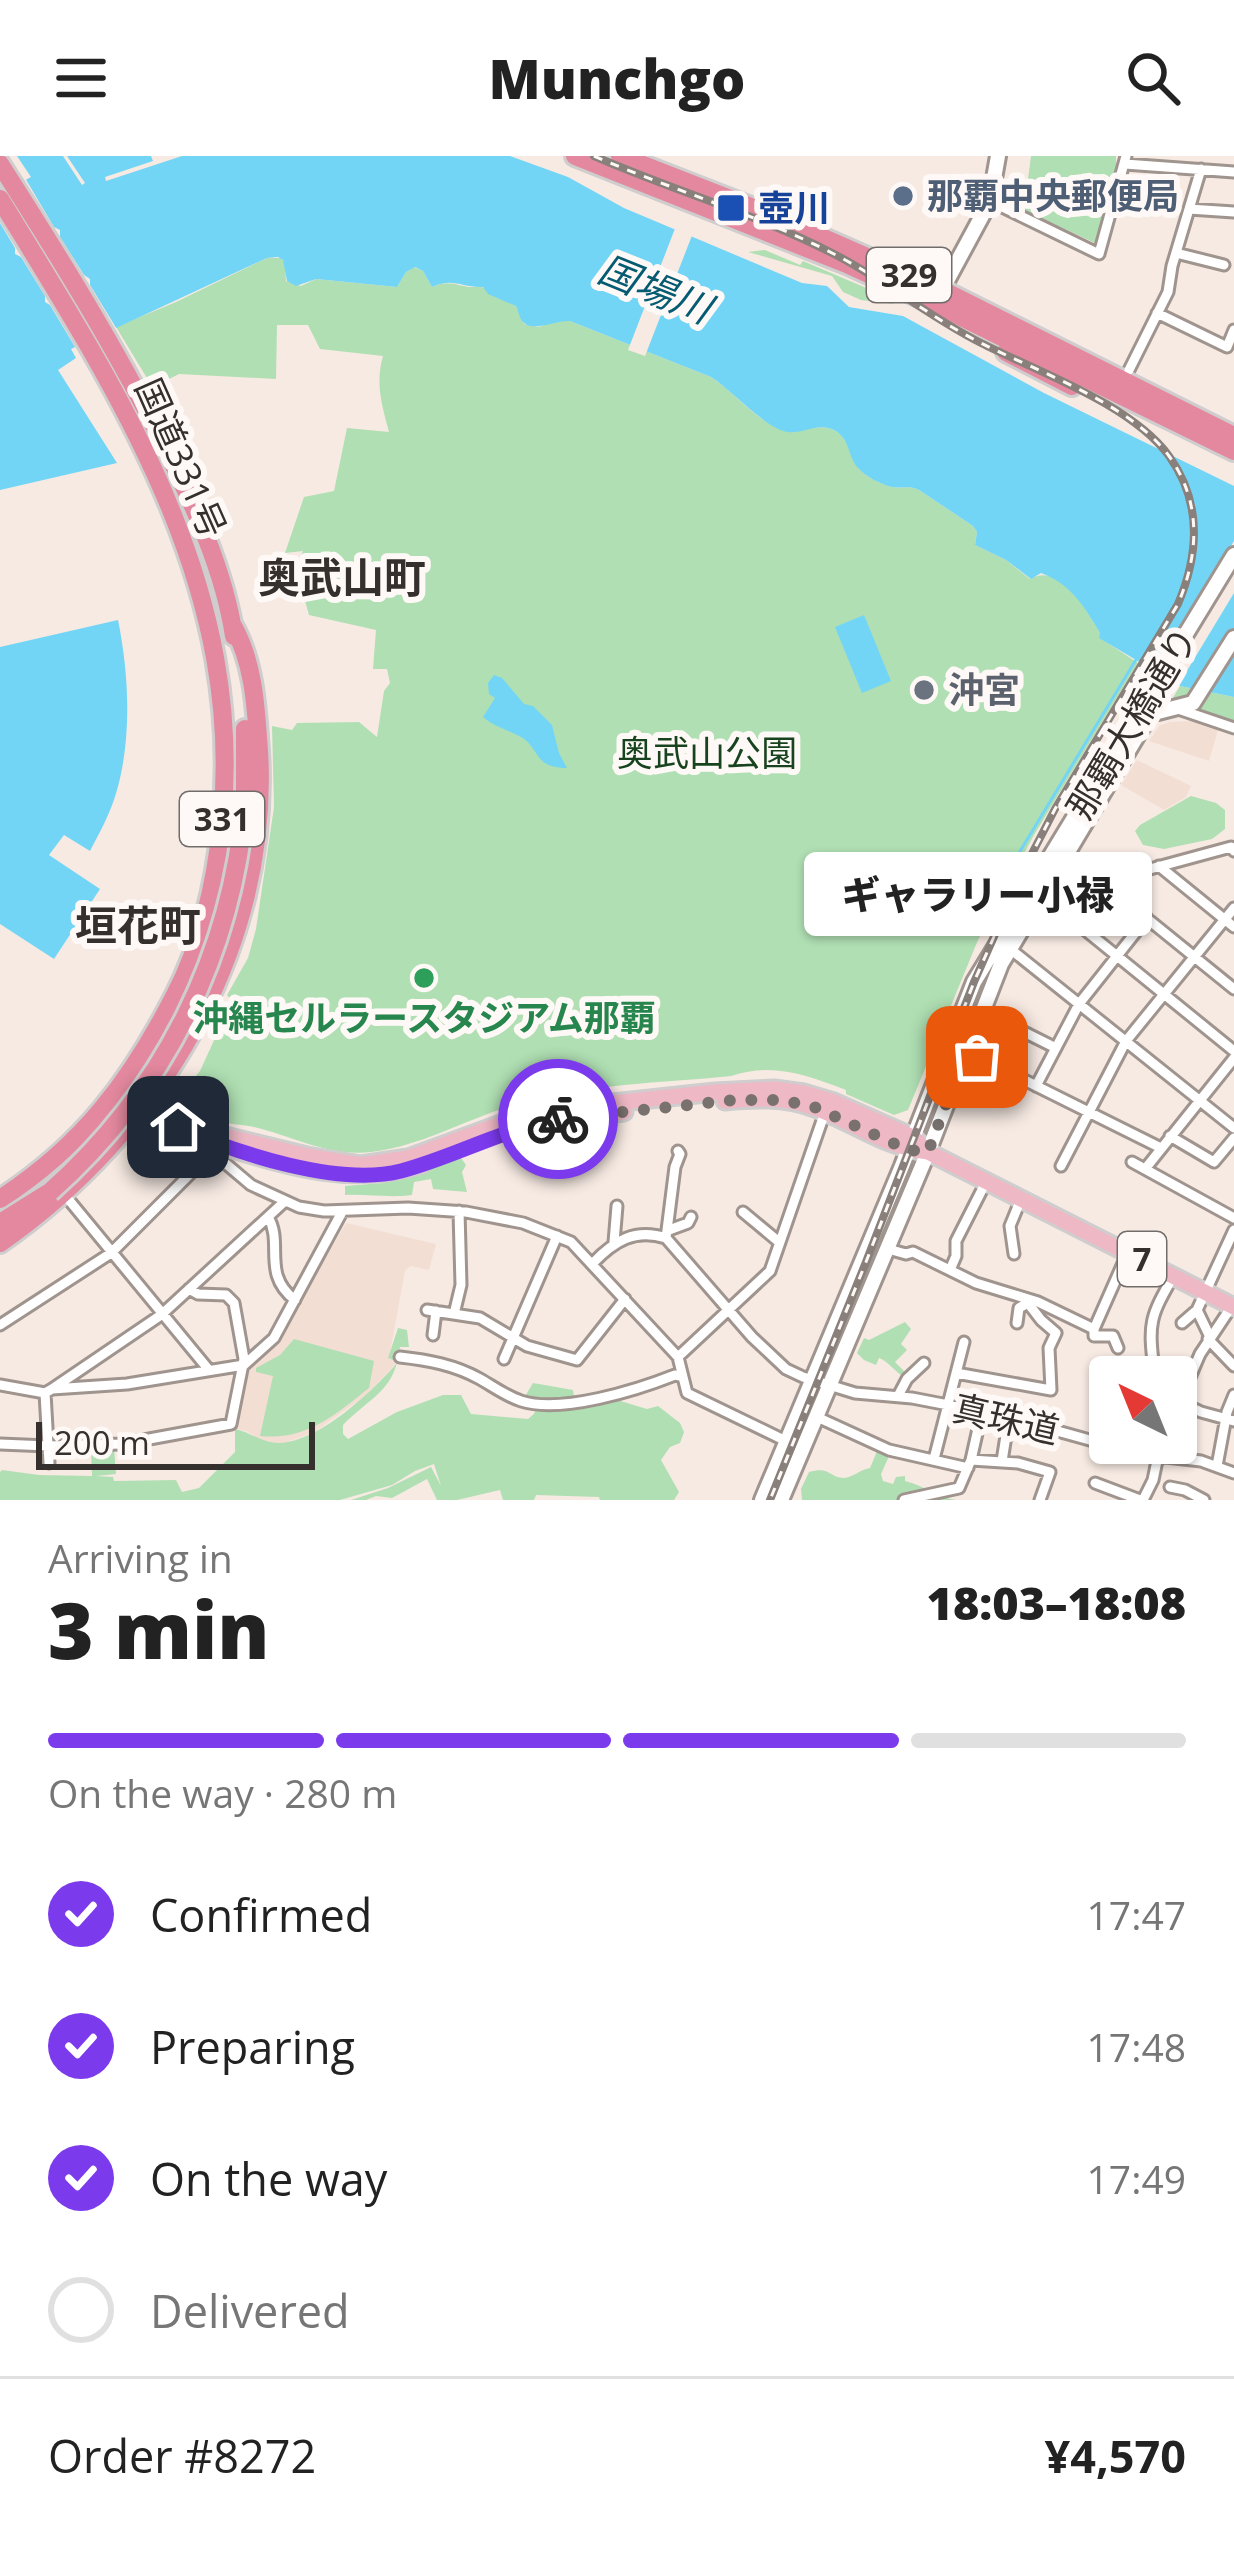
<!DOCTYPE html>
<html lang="en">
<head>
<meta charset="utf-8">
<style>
	:root { --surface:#fff; --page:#f2f2f2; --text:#222; --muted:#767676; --line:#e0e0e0; --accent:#7c3aed }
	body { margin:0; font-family:"Open Sans","Noto Sans JP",sans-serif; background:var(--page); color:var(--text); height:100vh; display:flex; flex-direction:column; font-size:45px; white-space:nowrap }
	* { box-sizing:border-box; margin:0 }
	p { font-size:39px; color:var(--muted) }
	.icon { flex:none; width:66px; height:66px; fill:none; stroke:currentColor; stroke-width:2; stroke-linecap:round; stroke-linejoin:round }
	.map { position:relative; height:1344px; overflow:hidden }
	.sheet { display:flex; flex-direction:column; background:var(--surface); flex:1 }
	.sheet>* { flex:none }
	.needle { width:78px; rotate:317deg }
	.tools { position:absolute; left:1089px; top:1200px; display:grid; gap:24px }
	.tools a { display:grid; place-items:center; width:108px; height:108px; border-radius:12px; background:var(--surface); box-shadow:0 3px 9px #0004; font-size:60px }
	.scale { position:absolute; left:36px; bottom:30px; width:279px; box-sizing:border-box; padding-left:12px; border:6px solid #35302d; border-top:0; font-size:33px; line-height:42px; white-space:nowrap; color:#35302d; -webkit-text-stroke:9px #fef9f6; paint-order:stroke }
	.pin { position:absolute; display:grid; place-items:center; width:102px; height:102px; color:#fff; margin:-51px; border-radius:24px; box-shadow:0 6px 18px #0006 }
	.courier { position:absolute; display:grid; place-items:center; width:120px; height:120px; margin:-60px; border:9px solid #7c3aed; border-radius:50%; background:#fff; color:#222; box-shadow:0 3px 15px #0007 }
	.bubble { position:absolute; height:84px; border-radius:12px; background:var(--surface); box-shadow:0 3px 9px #0004; font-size:39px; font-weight:800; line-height:84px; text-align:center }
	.head em { font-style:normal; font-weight:800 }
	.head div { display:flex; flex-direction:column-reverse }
	.head { display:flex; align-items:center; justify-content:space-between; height:204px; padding:0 48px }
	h1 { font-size:78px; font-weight:800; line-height:90px }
	.bar { display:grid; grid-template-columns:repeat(4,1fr); gap:18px 12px; align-content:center; height:144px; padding:0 48px }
	.bar i { height:15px; border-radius:9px; background:var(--line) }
	.bar .active { background:var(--accent) }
	.bar p { grid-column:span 4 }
	.line { display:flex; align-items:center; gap:30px; padding:0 48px; border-top:3px solid var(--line) }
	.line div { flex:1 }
	ol { padding:0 48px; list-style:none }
	li { display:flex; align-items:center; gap:36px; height:132px }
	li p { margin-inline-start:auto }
	li .icon { padding:12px; border-radius:50%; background:var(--accent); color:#fff; stroke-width:4 }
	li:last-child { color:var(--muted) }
	li i { width:66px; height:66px; border:6px solid var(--line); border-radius:50% }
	header { display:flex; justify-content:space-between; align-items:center; height:156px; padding:0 48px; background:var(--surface); font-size:54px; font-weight:800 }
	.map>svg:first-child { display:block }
	.built { fill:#f3ded4 }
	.green { fill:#b0dfb3 }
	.water { fill:#73d5f5 }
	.pier { fill:#f7eae3 }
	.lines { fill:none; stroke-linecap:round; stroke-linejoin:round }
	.stream { stroke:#73d5f5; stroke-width:3 }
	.street-casing { stroke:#a0948e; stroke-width:15 }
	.secondary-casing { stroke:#a0948e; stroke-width:20 }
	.primary-casing { stroke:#cfcdcd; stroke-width:21 }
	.highway-casing { stroke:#cfcdcd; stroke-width:24 }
	.street { stroke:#fff; stroke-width:9 }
	.secondary { stroke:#fff; stroke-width:14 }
	.primary { stroke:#eeb8c5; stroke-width:15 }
	.highway { stroke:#e3889e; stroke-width:18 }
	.rail-casing { stroke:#89807b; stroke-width:8 }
	.rail { stroke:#fef9f6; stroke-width:3; stroke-dasharray:9; stroke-linecap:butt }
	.highway-bridge-casing { stroke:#cfcdcd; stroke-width:24; stroke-linecap:butt }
	.highway-bridge { stroke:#e3889e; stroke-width:18 }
	.done { stroke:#79716d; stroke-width:12; stroke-dasharray:0 21.6 }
	.route { stroke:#7c3aed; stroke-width:15 }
	.service-dot { fill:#5c6f8a; stroke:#fef9f6; stroke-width:4.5 }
	.transit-dot { fill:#1a4fb4; stroke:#fef9f6; stroke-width:4.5 }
	.worship-dot { fill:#6b7280; stroke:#fef9f6; stroke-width:4.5 }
	.leisure-dot { fill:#2e9e5b; stroke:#fef9f6; stroke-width:4.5 }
	.labels { text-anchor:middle; stroke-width:12; stroke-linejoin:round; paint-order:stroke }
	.shield { fill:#fef9f6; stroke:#716c69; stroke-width:3 }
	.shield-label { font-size:33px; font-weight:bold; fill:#35302d }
	.service-label { font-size:36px; font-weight:bold; fill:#4e5e75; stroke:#fef9f6; text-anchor:start }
	.transit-label { font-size:36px; font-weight:bold; fill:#164399; stroke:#fef9f6; text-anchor:start }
	.street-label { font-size:36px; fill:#35302d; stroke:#fef9f6 }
	.worship-label { font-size:36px; font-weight:bold; fill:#5b616d; stroke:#fef9f6; text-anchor:start }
	.park-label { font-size:36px; fill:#17431f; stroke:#fef9f6 }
	.leisure-label { font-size:36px; font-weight:bold; fill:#27864d; stroke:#fef9f6 }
	.water-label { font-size:39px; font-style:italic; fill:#055b71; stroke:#fef9f6 }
	.quarter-label { font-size:42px; font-weight:bold; fill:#35302d; stroke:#fef9f6 }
</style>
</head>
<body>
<header><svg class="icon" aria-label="menu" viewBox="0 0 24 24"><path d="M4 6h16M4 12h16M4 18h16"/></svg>Munchgo<svg class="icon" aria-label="search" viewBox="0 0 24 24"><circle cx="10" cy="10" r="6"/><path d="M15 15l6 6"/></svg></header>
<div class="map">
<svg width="1234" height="1344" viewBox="0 0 1234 1344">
	<rect width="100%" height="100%" fill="#f7eae3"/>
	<path class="built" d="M1194 565 1218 574 1209 605 1149 585 1159 570 1170 566Z
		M1137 604 1191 630 1186 641 1164 654 1121 629Z
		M346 1067 436 1088 429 1114 410 1110 405 1115 389 1202 398 1206 365 1240 313 1277 281 1288 263 1285 246 1275 235 1273 247 1214 277 1185Z"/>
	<path class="green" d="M1031 0H1116V13L1095 87 1024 54Z
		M765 94 800 109 803 105 864 131 894 148 861 144 843 136 832 120 748 96Z
		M267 102H281L285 107 286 125 301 130 316 123 397 131 406 116 414 111 423 115 432 131C454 121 462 135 480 130L516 150 524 168 539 171 556 164 570 165 711 221C732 235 749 256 770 268 795 282 816 265 834 274 853 284 849 308 866 319 872 323 885 330 892 331 902 333 908 329 919 334L973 370 977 376 975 389 1006 404 1030 423C1061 405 1087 455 1100 477V482L1138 507 1034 679 978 784 908 954 894 959 846 938V934C806 919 773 906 731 920 662 927 587 928 520 947 470 961 423 990 371 996 330 1001 292 980 254 971 235 967 217 969 201 958 191 951 189 945 190 934L186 932 200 915 232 845 227 839 248 802 256 773 274 651 272 570 292 574 297 567 359 566 377 581 384 535 390 527 387 513H373L376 474 309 459 296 412 303 395 285 397 304 341 334 335 347 272 389 276C382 249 375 228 383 200L320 193 308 169H277L276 223 179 218 165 225 156 237 116 171 176 146Z
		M1180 530 1234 541V567L1171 545Z
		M1191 640 1216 647 1225 654V673L1212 683 1164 693 1143 689 1135 675 1140 669Z
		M461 1002 466 1009 462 1016 467 1036 433 1033 431 1023 414 1026 412 1039C389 1042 368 1038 345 1039V1030L383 1027Z
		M905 1166 911 1173 901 1188 907 1194 895 1206 907 1218 904 1221C895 1216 888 1205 879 1202L876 1209 864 1204 857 1197 864 1182 869 1184Z
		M398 1172 407 1174 409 1191H400C395 1236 371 1240 343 1269V1278L348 1283 397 1256 443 1239H461L471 1258 528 1263 534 1258 538 1247 524 1242 533 1227 573 1234 574 1241H607L647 1253 658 1250 680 1267 684 1276 680 1287 670 1291 661 1304 679 1336 674 1344H600L599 1341 536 1339 534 1344H503L500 1334 457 1344H437L427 1323 392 1342 376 1340 366 1344H351L388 1332 431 1311 441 1330 434 1308 415 1315 392 1329 340 1344H0V1316L2 1314 39 1319 92 1320 91 1293 114 1292 116 1318 96 1320 113 1321 114 1325 176 1324 182 1336 199 1332 235 1296V1273C250 1276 264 1288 280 1287 320 1285 373 1235 398 1206L388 1202Z
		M294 1183 374 1205 369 1232C335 1259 306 1285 260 1280L273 1220 256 1216V1212L280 1199Z
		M878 1293 890 1298 881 1318 883 1325 893 1328 896 1321 905 1320V1325C924 1329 937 1342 956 1344H802L801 1333 809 1316C831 1310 829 1322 844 1322 852 1322 861 1313 870 1312Z"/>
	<path class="water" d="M17 0H63L82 29 85 27 67 0H151L153 5 105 21 106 25 182 0H510L568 21 624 52 802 127 827 130 849 151 903 160 1044 237 1234 330V541L1180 530 1099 482 1100 477C1084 450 1071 428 1041 417L1031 423 1006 404 975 389 977 376 973 370 919 334C908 329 902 333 892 331 882 329 865 320 859 313 847 301 851 283 834 274 818 266 804 278 788 276 764 272 733 235 711 221L570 165C556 164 534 176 524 167 519 163 519 156 516 150L488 138 483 131C462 132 453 121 432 131L423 115 415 111 406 116 397 131 316 123 296 130 287 125 283 104 278 101 267 102 71 193 76 202 58 214 117 307 0 334V38L31 21Z
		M864 459 891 525 862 537 835 471Z
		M118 464C129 518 132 581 117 634 111 656 100 676 90 695L64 679 49 699 100 733 54 803 0 768V491Z
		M494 519 502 522 524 548 533 550 552 569 559 597 567 612C532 612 541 591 519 580 506 573 495 571 483 561L495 542 489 538 488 527Z"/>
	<path class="pier" d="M25 22 54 71 60 74V81L84 119 90 123V129L118 175 78 196 50 149 45 146V140L21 101 15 98V92L0 67V35Z
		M676 70 693 77 645 200 628 194Z
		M1234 385V437L1179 528 1156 514Z"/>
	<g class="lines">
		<path class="stream" d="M982 758 1137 502"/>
		<defs>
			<path id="street" d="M1125 8 1234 16
				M990 45 1099 98 1126 0
				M1189 53 1234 56
				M1176 97 1224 109
				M1157 157 1227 191 1234 174
				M1129 214 1168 136 1172 110 1201 13
				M1178 553 1234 572
				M1159 710 1234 771
				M1102 726 1234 833
				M1102 726 1231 691 1234 695
				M1042 739 1234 895
				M1009 792 1234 972
				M982 855 1056 892
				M966 895 1161 992
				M1036 930 1079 848 1147 762
				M1170 980 1214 1006 1234 982
				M212 996 251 1029 299 1051 324 1055 408 1052 466 1056 523 1067 571 1086 678 1201 687 1237 786 1285
				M1132 1006 1234 1062
				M1061 1010 1126 885 1234 752
				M1145 1013 1234 902
				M64 1038 209 1214
				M743 1056 779 1086
				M268 1061C284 1087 261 1118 295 1144
				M669 1074 688 1067 691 1061
				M666 1082 675 1011 680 998 678 995
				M614 1086 617 1050
				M888 1093 906 1098 913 1096 976 1127 1038 1146 1094 1173 1128 1096
				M1014 1098 1010 1070 1021 1043
				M593 1107C614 1085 635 1072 666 1082L752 1181 786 1213 803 1221 855 1237 912 1242 1000 1259 1140 1298 1201 1305 1234 1317
				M950 1114 956 1100V1085L986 1026
				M427 1154 480 1162 527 1190 577 1204 625 1143
				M454 1158 461 1129 459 1055
				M1017 1167 1019 1152 1026 1148
				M1182 1167 1197 1154
				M0 1169 111 1097 213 995
				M1094 1173V1180H1113L1118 1192
				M433 1179 436 1155
				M1210 1181 1197 1154 1234 1074
				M1208 1183 1234 1210
				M400 1201C428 1204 455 1209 480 1223 494 1231 506 1240 521 1245 561 1258 637 1234 675 1219L680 1220
				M678 1201 770 1115 825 956
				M504 1203 557 1080
				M244 1209 274 1182 342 1056
				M1154 1214C1148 1166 1150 1161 1174 1119
				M956 1217 1051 1234 1049 1192 1056 1177 1041 1164 1024 1142
				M0 1229 45 1237 52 1233 127 1228 244 1209
				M52 1233 161 1159 284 1046
				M45 1237 49 1307
				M898 1240 907 1223 924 1207
				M1180 1246 1201 1256 1234 1265
				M1176 1254 1200 1198 1232 1150
				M817 1261 889 1294 968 1312
				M0 1288 48 1290 122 1288 231 1268 244 1203 234 1147 226 1139 198 1138 189 1133
				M934 1303 964 1186
				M971 1304 1018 1307 1050 1316 1040 1344
				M1002 1305 1009 1261
				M1217 1310 1227 1256 1234 1239
				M1095 1327 1140 1344
				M1170 1331 1185 1334 1204 1344
				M904 1344 959 1332 971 1304 982 1255
				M1143 1344 1153 1324 1158 1300"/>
			<path id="secondary" d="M942 134 990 45 998 0
				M1145 551 1158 556 1193 547 1234 482
				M762 1344 902 1010 974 826 1234 399
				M781 1344 928 996 1001 808 1152 555"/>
			<path id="primary" d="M117 938 142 954 189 976
				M140 943 225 980 307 1000 361 1009 408 1002 506 966 548 954 715 936 774 933 804 937 834 946 913 981 928 996 1234 1151
				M725 945C754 942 784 941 812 951 851 964 886 992 928 996
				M517 973 554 964 624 956
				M217 988C285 1009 351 1031 422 1008"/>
			<path id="highway" d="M575 0 849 109 943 152 1234 295
				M620 0 769 58 942 134 1234 280
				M0 8C58 99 116 192 164 289 194 349 224 414 234 480
				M0 43C118 236 245 427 222 664 216 725 203 785 175 839 131 925 82 990 0 1043
				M1006 196 1072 230
				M245 646V573
				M0 1067 50 1036
				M0 1087C158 977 271 792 259 595 256 552 254 507 233 470"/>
		</defs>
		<use href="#street" class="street-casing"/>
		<use href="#secondary" class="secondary-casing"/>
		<use href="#primary" class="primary-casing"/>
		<use href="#highway" class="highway-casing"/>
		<use href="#street" class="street"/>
		<use href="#secondary" class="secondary"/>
		<use href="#primary" class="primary"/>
		<use href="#highway" class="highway"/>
		<defs>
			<path id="rail" d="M594 0C672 34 756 58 832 97 884 123 929 161 981 187 1038 216 1131 248 1169 300 1202 346 1199 398 1178 448L1055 653 1022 717 974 826 866 1106 770 1344"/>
		</defs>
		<use href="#rail" class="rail-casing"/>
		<use href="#rail" class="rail"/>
		<defs>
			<path id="highway-bridge" d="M50 1036C165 934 232 798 245 646"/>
		</defs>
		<use href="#highway-bridge" class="highway-bridge-casing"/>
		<use href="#highway-bridge" class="highway-bridge"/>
	</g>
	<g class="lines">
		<path class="done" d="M558 963 735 944H781L814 951 908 994 928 996 966 895 977 901"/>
		<path class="route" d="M178 971C236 997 338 1031 401 1015 454 1001 503 973 558 963"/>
	</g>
	<circle class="service-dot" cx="903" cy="40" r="12"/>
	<rect class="transit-dot" x="716" y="37" width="30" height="30" rx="6"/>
	<circle class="worship-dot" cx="924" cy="534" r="12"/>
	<circle class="leisure-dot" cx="424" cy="822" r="12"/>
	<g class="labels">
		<g class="shield">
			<rect x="867" y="92" width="84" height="54" rx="9"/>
			<rect x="180" y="636" width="84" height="54" rx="9"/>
			<rect x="1118" y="1076" width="48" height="54" rx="9"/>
		</g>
		<g class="shield-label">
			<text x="909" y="131">329</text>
			<text x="222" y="675">331</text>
			<text x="1142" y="1115">7</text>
		</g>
		<g class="service-label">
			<text x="927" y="53">那覇中央郵便局</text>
		</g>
		<g class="transit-label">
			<text x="758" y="65">壺川</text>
		</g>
		<g class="street-label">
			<text transform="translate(181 302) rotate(66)" y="13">国道331号</text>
			<text transform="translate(1132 567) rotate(-59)" y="13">那覇大橋通り</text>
			<text transform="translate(1006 1263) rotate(13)" y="13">真珠道</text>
		</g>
		<g class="worship-label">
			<text x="948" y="547">沖宮</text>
		</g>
		<g class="park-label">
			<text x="707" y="610">奥武山公園</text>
		</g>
		<g class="leisure-label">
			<text x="424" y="875">沖縄セルラースタジアム那覇</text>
		</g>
		<g class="water-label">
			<text transform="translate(655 133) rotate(22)" y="14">国場川</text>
		</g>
		<g class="quarter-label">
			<text x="342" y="437">奥武山町</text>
			<text x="138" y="785">垣花町</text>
		</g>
	</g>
</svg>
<div class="tools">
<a><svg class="needle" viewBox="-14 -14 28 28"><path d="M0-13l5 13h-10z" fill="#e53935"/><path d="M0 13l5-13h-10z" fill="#767676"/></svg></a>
</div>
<div class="scale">200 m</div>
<div class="pin" style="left:977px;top:901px;background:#ea580c"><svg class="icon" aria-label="bag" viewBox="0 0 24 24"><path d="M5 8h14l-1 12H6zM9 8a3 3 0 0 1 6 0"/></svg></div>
<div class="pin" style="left:178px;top:971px;background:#1f2937"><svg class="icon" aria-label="home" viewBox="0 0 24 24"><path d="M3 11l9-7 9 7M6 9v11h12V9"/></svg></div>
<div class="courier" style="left:558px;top:963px"><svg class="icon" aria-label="bike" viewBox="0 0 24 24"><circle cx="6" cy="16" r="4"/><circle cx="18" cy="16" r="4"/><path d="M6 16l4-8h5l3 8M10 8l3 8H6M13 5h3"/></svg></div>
<div class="bubble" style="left:804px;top:696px;width:348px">ギャラリー小禄</div>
</div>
<section class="sheet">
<div class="head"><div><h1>3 min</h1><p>Arriving in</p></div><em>18:03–18:08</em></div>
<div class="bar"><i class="active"></i><i class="active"></i><i class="active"></i><i></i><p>On the way · 280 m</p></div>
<ol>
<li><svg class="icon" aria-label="check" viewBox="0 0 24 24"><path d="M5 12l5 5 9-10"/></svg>Confirmed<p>17:47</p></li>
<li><svg class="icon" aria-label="check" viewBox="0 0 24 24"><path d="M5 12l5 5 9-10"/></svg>Preparing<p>17:48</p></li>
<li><svg class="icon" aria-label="check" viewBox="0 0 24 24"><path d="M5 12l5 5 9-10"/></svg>On the way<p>17:49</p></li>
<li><i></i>Delivered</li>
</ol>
<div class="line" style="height:156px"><div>Order #8272</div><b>¥4,570</b></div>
</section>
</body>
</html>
